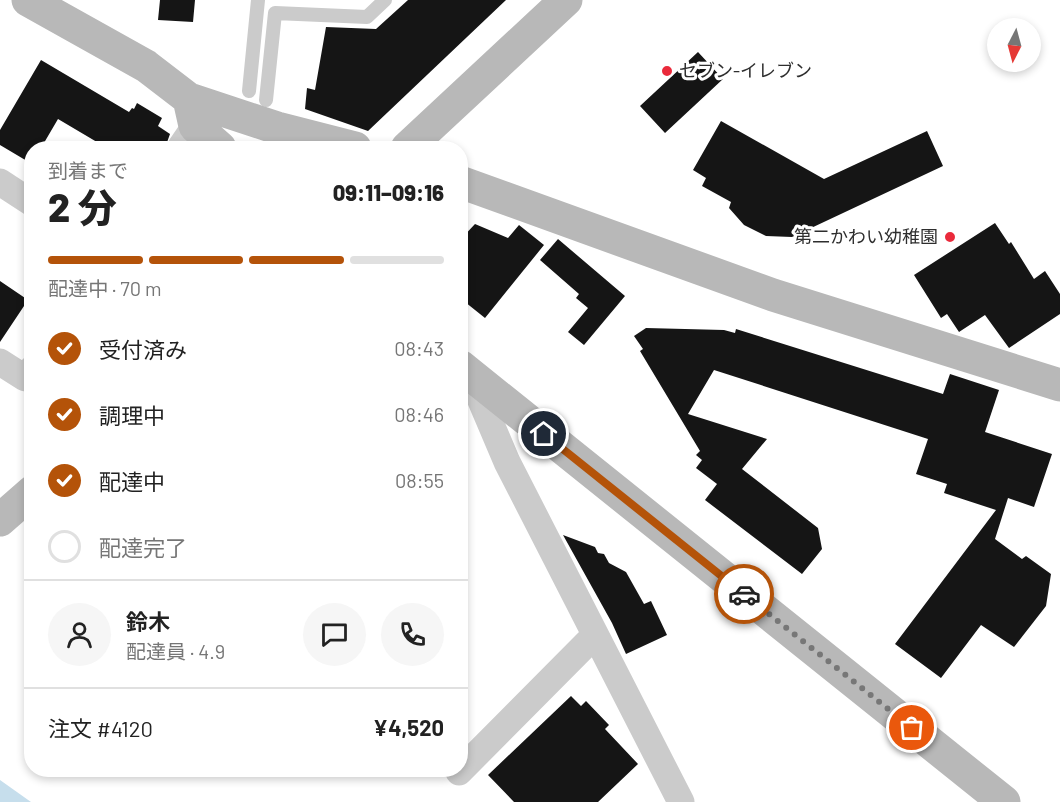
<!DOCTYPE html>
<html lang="ja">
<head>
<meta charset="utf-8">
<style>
	:root { --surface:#fff; --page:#f6f6f6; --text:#222; --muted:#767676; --line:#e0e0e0; --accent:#b45309 }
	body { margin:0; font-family:Barlow,"Noto Sans JP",sans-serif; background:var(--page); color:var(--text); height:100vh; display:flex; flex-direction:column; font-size:22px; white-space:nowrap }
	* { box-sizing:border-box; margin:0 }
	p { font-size:20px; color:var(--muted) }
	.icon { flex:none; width:33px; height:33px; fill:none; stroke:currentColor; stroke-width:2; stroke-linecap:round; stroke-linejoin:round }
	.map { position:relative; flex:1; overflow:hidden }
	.drawer { position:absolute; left:24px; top:141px; width:444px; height:636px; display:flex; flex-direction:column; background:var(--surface); border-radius:24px; box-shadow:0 3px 9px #0003 }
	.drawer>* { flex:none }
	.needle { width:39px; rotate:186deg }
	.tools { position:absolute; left:987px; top:18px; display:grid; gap:12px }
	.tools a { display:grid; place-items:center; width:54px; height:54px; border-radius:50%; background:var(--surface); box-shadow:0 3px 9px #0003; font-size:30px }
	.pin { position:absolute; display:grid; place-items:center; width:51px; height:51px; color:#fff; margin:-26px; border:3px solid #fff; border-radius:50%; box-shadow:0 2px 6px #0007 }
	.courier { position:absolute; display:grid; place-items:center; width:60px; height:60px; margin:-30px; border:4px solid #b45309; border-radius:50%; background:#fff; color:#222; box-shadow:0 2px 8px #0007 }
	.headline em { font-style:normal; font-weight:800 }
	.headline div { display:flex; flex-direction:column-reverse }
	.headline { display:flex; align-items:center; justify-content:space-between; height:102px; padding:0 24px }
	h1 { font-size:39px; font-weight:800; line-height:45px }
	.bar { display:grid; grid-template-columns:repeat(4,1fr); gap:9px 6px; align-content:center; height:72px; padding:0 24px }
	.bar i { height:8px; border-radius:4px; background:var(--line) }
	.bar .on { background:var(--accent) }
	.bar p { grid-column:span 4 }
	.line { display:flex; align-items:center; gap:15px; padding:0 24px; border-top:2px solid var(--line) }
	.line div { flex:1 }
	.round { display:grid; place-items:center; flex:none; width:63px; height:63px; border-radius:32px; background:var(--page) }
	ol { padding:0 24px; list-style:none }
	li { display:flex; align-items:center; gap:18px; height:66px }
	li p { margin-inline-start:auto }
	li .icon { padding:6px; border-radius:50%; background:var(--accent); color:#fff; stroke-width:4 }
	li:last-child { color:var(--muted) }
	li i { width:33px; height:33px; border:3px solid var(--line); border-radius:50% }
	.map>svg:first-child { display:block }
	.water { fill:#c6deec }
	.building { fill:#151515 }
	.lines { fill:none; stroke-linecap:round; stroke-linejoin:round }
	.lane { stroke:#cbcbcb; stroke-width:14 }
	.street { stroke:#cbcbcb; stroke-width:27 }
	.secondary { stroke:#b8b8b8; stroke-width:33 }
	.done { stroke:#777; stroke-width:6; stroke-dasharray:0 10.8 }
	.route { stroke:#b45309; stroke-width:8 }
	.poi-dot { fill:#ea2a3b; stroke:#fff; stroke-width:2 }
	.labels { text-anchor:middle; stroke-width:6; stroke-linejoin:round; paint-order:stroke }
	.poi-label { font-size:18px; fill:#2e2e2e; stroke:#fff; text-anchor:start }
</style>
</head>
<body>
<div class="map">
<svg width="1060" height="802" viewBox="0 0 1060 802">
	<rect width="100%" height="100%" fill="#fff"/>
	<path class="water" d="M0 780 31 802H0Z"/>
	<path class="building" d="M160 0H195L193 22 158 20Z
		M408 0H506L368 131 305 109 307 88 315 90 326 27 376 29Z
		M698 52 723 79 665 133 640 106Z
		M41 60 129 112 132 108 134 109 137 103 162 118 158 126 170 134 165 148H107L58 119 41 148H32V164L0 145V130Z
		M721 121 824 179 927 131 943 166 792 237 766 236 744 225 729 208 731 202 702 186 706 178 693 170Z
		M995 223 1009 244 1011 242 1034 279 1045 271 1060 294V314L1009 348 985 315 959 332 947 314 941 318 914 275Z
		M475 224 508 238 519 225 544 245 485 318 460 298V240Z
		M558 239 625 296 584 345 568 332 588 308 576 298 579 294 540 260Z
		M0 281 28 300 0 342Z
		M646 328 724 330 735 333 736 329 943 394 950 374 999 390 985 432 1052 454 1034 507 1008 498 995 539 1022 559 1026 556 1051 574 1046 606 1014 647 981 625 941 678 895 644 996 510 944 493 947 484 916 474 928 439 714 370 688 414 767 439 742 469 818 528 822 549 802 574 705 500 717 484 696 468 702 460 696 455 700 451 640 351 643 349 634 336Z
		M563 535 595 547 598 553 604 554 609 563 626 572 644 604 651 601 667 635 626 654 612 623Z
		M571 696 581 706 586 701 609 725 605 729 638 764 598 802H514L488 775Z"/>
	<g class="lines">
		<path class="lane" d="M249 91 258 0
			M266 100 275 13 367 17 385 0"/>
		<path class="street" d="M180 148 195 126
			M0 182 32 203
			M0 362 25 378 32 369
			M470 375 507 462 681 802
			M459 772 595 635"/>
		<path class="secondary" d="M28 0 146 66 189 99 277 128 355 148
			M189 99 195 126 220 148
			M407 148 566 0
			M460 182 773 295 1060 385
			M460 366 1004 802
			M0 520 32 492"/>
	</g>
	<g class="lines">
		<path class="done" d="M744 594 912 728"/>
		<path class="route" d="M544 434 744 594"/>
	</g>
	<g class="poi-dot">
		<circle cx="667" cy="71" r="6"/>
		<circle cx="950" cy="237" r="6"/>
	</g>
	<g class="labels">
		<g class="poi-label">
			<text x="679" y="77">セブン-イレブン</text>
			<text x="938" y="243" text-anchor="end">第二かわい幼稚園</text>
		</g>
	</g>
</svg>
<div class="tools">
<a><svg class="needle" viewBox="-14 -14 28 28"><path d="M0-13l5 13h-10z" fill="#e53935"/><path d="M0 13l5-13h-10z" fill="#767676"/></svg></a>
</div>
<div class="pin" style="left:912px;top:728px;background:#ea580c"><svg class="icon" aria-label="bag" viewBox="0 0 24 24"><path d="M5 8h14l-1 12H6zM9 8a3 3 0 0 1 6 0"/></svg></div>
<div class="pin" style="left:544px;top:434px;background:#1f2937"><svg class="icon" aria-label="home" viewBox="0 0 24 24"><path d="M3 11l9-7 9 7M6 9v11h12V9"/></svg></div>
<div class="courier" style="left:744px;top:594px"><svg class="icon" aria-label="car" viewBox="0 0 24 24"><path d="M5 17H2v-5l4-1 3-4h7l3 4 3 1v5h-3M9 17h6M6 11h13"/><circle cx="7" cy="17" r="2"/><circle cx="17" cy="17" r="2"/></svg></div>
<section class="drawer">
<div class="headline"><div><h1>2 分</h1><p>到着まで</p></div><em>09:11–09:16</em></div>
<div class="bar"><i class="on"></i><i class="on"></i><i class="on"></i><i></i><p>配達中 · 70 m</p></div>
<ol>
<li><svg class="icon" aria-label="check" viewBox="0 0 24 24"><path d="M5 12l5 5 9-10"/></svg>受付済み<p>08:43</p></li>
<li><svg class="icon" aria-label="check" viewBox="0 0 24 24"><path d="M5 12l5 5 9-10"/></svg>調理中<p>08:46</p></li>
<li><svg class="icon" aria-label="check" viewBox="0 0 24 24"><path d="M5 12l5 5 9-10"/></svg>配達中<p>08:55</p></li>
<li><i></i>配達完了</li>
</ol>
<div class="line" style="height:108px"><a class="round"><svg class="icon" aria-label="person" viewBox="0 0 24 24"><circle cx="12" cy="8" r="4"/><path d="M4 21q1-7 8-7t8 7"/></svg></a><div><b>鈴木</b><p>配達員 · 4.9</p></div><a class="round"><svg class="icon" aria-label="chat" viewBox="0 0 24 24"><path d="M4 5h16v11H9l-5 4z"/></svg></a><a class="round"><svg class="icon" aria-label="phone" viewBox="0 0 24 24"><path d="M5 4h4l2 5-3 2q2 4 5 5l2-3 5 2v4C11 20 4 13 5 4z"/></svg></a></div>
<div class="line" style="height:78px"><div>注文 #4120</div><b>¥4,520</b></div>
</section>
</div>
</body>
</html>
